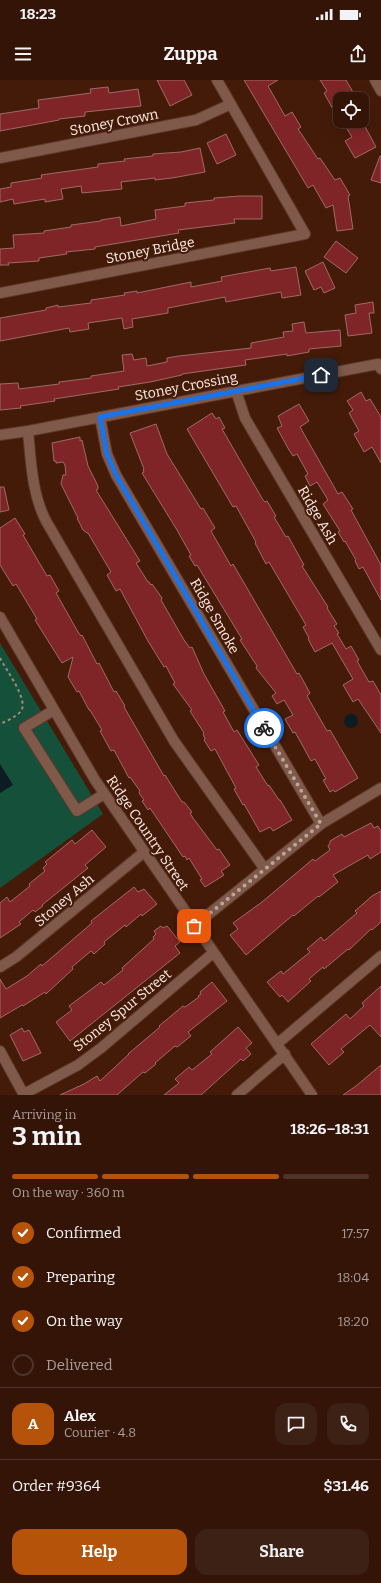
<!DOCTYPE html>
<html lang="en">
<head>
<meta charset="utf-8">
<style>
	:root { --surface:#331407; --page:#3e2115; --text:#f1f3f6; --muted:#a99e9b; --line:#4e3328; --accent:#b45309 }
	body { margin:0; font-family:Bitter,serif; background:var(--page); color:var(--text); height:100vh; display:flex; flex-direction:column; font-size:15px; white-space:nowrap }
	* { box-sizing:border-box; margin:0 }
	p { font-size:13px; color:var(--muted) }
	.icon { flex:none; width:22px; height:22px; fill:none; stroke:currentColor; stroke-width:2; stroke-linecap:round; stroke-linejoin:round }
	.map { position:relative; height:1015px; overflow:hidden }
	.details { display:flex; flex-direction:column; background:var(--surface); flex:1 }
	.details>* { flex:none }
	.buttons { position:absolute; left:333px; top:12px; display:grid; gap:8px }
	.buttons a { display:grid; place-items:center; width:36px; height:36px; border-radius:8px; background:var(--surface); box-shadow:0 4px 16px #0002,0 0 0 1px var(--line); font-size:20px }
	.pin { position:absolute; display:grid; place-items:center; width:34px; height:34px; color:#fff; margin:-17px; border-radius:8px; box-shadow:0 2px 6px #0006 }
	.courier { position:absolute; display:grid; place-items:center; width:40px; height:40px; margin:-20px; border:3px solid #1a73e8; border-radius:50%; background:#fff; color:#222; box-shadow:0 1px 5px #0007 }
	.head em { font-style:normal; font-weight:700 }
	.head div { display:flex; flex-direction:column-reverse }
	.head { display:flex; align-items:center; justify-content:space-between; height:68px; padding:0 12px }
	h1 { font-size:26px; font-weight:700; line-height:30px }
	.bar { display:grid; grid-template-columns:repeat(4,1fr); gap:6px 4px; align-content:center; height:48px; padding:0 12px }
	.bar i { height:5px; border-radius:3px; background:var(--line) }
	.bar .active { background:var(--accent) }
	.bar p { grid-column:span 4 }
	.line { display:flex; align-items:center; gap:10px; padding:0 12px; border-top:1px solid var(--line) }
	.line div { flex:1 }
	.round { display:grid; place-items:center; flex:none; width:42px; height:42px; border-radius:12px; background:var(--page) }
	ol { padding:0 12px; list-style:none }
	li { display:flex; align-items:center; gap:12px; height:44px }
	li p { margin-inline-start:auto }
	li .icon { padding:4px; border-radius:50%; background:var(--accent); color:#fff; stroke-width:4 }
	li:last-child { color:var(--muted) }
	li i { width:22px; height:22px; border:2px solid var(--line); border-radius:50% }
	.button { display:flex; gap:8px; margin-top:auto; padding:8px 12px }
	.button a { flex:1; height:46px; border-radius:12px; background:var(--accent); color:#fff; font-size:16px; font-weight:700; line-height:46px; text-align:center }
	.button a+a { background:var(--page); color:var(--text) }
	.status { display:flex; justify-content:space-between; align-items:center; height:28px; padding:0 20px; background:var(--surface); direction:ltr }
	.status svg { height:11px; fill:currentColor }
	header { display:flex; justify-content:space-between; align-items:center; height:52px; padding:0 12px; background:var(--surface); font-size:18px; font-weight:700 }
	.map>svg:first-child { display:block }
	.green { fill:#15503a }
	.water { fill:#0c1c22 }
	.building { fill:#7f2527; stroke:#9f6a67 }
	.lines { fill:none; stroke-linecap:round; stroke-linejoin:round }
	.minor-casing { stroke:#5e3828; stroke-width:12 }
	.path { stroke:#a4877b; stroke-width:2; stroke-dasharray:3 3; stroke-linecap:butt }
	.minor { stroke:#7f594a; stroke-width:10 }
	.done { stroke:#bda499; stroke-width:4; stroke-dasharray:0 7.2 }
	.route { stroke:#1a73e8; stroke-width:5 }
	.labels { text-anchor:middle; stroke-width:4; stroke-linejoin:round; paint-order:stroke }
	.street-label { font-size:14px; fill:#feede6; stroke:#441b09 }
</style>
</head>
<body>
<div class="status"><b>18:23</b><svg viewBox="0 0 49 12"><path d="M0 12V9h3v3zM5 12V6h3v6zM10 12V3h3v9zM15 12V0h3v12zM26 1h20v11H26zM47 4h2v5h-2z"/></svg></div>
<header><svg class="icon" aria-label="menu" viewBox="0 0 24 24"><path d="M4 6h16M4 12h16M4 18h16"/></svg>Zuppa<svg class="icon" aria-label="share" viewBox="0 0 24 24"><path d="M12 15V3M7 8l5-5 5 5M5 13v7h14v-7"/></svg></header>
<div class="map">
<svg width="381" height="1015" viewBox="0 0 381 1015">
	<rect width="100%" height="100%" fill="#441b09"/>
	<path class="green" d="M0 563 103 734 0 808Z"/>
	<path class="water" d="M344 641a7 7 0 1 1 14 0a7 7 0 1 1-14 0Z
		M0 684 13 705 0 713Z"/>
	<path class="building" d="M157 0H184L192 15 170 26Z
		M244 0H278L268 6 285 36 292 32 301 47 298 49 318 79 320 78 335 100 340 98 350 115 348 116 353 149 337 151 333 125 326 128 313 105 308 108Z
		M320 0H346L357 19H340V28L334 31 324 13 327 11Z
		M108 7 109 13 138 9 141 26 85 32V36L59 39V40L0 51V34L39 28 38 20 91 13 90 9Z
		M342 41H362L376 67 355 78 345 61 352 57Z
		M226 54 236 75 217 84 207 63Z
		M200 68 205 92 172 98 155 100V98L121 102 122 109 82 113 81 106 61 109 63 119 45 122V119L14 124 13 119 0 122V109L11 107V103L42 98 41 95 98 87V84L125 81 124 79 153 76V74L181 72Z
		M380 76H381V103L371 100Z
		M240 116H262V139H234L235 143 178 150 179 153 95 167V169L66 172 67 174 39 178V181L8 183 9 185H0V169L14 168 13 155 44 153V151L71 147V145L101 141V140L120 137 121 146 156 139 155 130 185 126V123L214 120V118Z
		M336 161 358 178 346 193 324 177Z
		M323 182 335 208 324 213 321 207 314 210 305 191Z
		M296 187 301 215 282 218 281 212 226 222 225 217 168 228V233L132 239 133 247 124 249 122 238 88 243 89 249 70 252 69 248 0 261V238L46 230V228L58 225V227L91 223V220L125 215 124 213 137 211V213L191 202V207L222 201 221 197 270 188 271 191Z
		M373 222 374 233H369L372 253 348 256 345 235 356 233 355 225Z
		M304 242 306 253 340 250 341 266 309 269V272L287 276V274L245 280 246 285 182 294V295L150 302 118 307 119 309 54 319 55 321 20 326 21 328 0 330V304L18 303 19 309 59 304V302L91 298V296L124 291 122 275 132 274 134 280 146 278 147 286 167 282V278L179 276 251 268V263L284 257 283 252 293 251 292 244Z
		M361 312 366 321 370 319 381 337V383L372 367 364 372 354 354 359 351 349 333 353 330 347 321Z
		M299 324 309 341 300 347 338 414 342 412 353 429 351 430 381 485V520L363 487 359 489 355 481 356 480 345 461 344 462 338 452 340 451 323 424 328 420 317 402 310 406 305 396 308 394 297 374 293 376 289 370 277 348 282 346 278 336Z
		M212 333 216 339 219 337 225 348 222 349 263 420 265 422 267 421 276 436 274 437 286 457 288 456 304 485 302 486 328 527 327 528 337 544 334 546 339 553 337 554 346 569 351 566 359 580 357 581 369 602 373 601 381 615V653L358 619 353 622 343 605 353 599 332 563 315 572 308 559 309 558 303 547 306 545 269 482 266 484 255 463 256 462 236 426 233 427 187 349Z
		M156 344 167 374 201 429 203 428 215 448 211 451 231 486 233 484 297 594 299 593 310 613 307 616 327 651 330 650 358 698 335 712 333 710 330 712 323 700 326 699 315 679 311 681 295 652 293 653 285 639 293 635 284 620 277 624 272 616 276 613 256 588 257 586 240 560 242 559 197 485 195 486 189 476 191 475 177 450 142 393 144 392 143 390 144 389 130 353Z
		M80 357V361L82 360 88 386 98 406V409L96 410 140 481 136 483 148 502H149L151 505 152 504 162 518 161 520 184 560 190 568 192 567 204 594 225 631 223 632 234 652 237 650 259 685 256 687 268 706 269 705 279 720H280L292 740 273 751 270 747 260 752 244 724 243 725 234 709 236 708 215 669 211 671 204 660 205 659 203 654 204 653 190 631 192 630 173 604 175 603 166 586 164 587 148 561 120 509 116 511 107 495 111 492 88 453H87L83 450 77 438H78L61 404 63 395H66L65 385 63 382 56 383V381H54L52 363Z
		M0 407H4L9 430 0 432Z
		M15 438 25 454 23 455 47 496 50 495 59 511 56 513 78 552 81 556 82 555 97 584 99 583 114 612 116 611 125 626 124 627 164 696 165 695 182 722H184L192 732 190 733 193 738 217 770 219 769 230 785 221 791 224 795 205 807 200 800 202 799 189 778 187 780 185 776 183 777 150 728 148 730 142 721 144 720 139 713 140 711 130 697 129 698 114 670 111 671 100 651 102 650 90 630H89L79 611 77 612 68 597 73 577 62 583 35 540 37 539 16 504 13 506 0 485V448Z
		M371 743 374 748 378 746 381 751V772L370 779 368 775 333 795 338 802 319 817 318 816 294 836 293 835 246 875 230 855 238 849 233 843 262 822 313 779 315 781 330 770 328 766 330 763V761L342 754 344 757Z
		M92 750 106 767 85 785 88 788 42 825 43 826 35 832 33 830 19 842 21 844 0 858V823L7 817 10 822 30 806 29 804 45 791 43 788 47 784 45 782 72 760 75 764Z
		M134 807 138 812 144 809 157 824 142 836 141 834 126 847 125 845 104 862 105 864 94 874 91 871 72 887 73 889 46 914 45 912 23 926 22 925 0 938V899L6 909 27 896 41 884 42 886 92 843 91 841Z
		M381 811V842L372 850 371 849 349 870 348 869 324 889 323 887 309 899 311 901 288 922 282 915 280 917 267 902 281 891 283 894 310 872 307 869 321 857 324 861 357 833 355 831 372 816Z
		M161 846 163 848 167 846 180 862 175 866 180 873 70 961 56 942 72 930 69 926 101 902 104 905 123 890 122 888 154 859 153 857 156 854 154 851Z
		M212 902 227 921 188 952 191 956 177 967 175 966 155 983 156 984 145 993 143 992 117 1015H60L84 1004 97 996 100 1001 129 974H128L160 947 159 946 183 926 185 927 199 917 198 916 201 914 200 912Z
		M381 906V957L370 945 341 969 344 972 329 985 311 964 346 934 350 939 364 926 362 923Z
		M238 947 252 963 246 968 251 974 243 981 241 979 201 1015H164L179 1003 175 999 189 987 192 990 212 974 210 972Z
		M22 948 24 952 29 950 41 973 23 981 10 955Z
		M381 985V1015H343L356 1006Z"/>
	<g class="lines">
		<defs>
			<path id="minor" d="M375 0 381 11
				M0 78 196 40 231 24
				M0 213 305 154 217 0
				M236 311 245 338 381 570
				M100 337 107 374 116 395 321 744
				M28 351C31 382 32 414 46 441L174 661 264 788
				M0 355 28 351 378 284 381 289
				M0 537 95 700 312 1015
				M54 630 24 648 77 731 104 714
				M194 846 321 744 381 708
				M0 887 16 877 144 772
				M277 964 381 876
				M0 971 24 1015
				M24 1014 78 985 101 968 213 873
				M237 1015 285 974"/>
		</defs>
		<use href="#minor" class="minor-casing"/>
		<path class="path" d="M0 578C6 590 29 620 21 631 16 637 7 641 0 644"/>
		<use href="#minor" class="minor"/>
	</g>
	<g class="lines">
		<path class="done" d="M194 846 321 744 264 648"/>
		<path class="route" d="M264 648 116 395 107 374 100 337 321 295"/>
	</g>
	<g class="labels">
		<g class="street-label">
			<text transform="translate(114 42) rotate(-11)" y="5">Stoney Crown</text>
			<text transform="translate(150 170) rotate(-11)" y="5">Stoney Bridge</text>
			<text transform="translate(186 306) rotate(-11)" y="5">Stoney Crossing</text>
			<text transform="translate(318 435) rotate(60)" y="5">Ridge Ash</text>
			<text transform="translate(215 536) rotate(60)" y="5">Ridge Smoke</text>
			<text transform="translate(148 753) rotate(56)" y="5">Ridge Country Street</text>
			<text transform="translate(64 820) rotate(-40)" y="5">Stoney Ash</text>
			<text transform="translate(122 930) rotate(-39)" y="5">Stoney Spur Street</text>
		</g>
	</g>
</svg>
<div class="buttons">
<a><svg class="icon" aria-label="locate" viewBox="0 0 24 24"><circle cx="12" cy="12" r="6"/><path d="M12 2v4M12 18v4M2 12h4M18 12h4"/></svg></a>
</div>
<div class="pin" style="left:194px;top:846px;background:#ea580c"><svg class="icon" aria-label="bag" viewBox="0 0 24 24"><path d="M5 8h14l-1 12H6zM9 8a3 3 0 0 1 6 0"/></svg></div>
<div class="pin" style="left:321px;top:295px;background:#1f2937"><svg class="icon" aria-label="home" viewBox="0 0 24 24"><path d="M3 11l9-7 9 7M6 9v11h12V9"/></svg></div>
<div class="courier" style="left:264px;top:648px"><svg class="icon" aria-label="bike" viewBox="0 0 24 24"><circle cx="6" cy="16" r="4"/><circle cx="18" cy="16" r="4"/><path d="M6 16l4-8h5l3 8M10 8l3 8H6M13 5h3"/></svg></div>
</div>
<section class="details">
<div class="head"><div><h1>3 min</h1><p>Arriving in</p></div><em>18:26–18:31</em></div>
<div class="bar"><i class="active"></i><i class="active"></i><i class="active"></i><i></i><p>On the way · 360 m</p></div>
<ol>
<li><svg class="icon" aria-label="check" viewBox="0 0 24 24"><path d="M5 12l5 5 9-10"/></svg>Confirmed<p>17:57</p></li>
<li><svg class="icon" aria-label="check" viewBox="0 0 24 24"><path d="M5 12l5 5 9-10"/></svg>Preparing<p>18:04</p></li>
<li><svg class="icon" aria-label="check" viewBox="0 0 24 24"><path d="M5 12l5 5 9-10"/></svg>On the way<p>18:20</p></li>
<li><i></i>Delivered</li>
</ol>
<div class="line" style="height:72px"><b class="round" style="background:var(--accent);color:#fff">A</b><div><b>Alex</b><p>Courier · 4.8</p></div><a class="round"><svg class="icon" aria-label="chat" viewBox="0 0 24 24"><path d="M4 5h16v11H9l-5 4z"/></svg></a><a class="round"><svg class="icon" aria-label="phone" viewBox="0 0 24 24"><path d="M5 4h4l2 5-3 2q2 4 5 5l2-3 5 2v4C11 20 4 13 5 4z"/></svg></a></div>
<div class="line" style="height:52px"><div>Order #9364</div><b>$31.46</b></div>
<div class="button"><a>Help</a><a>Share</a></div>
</section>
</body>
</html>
